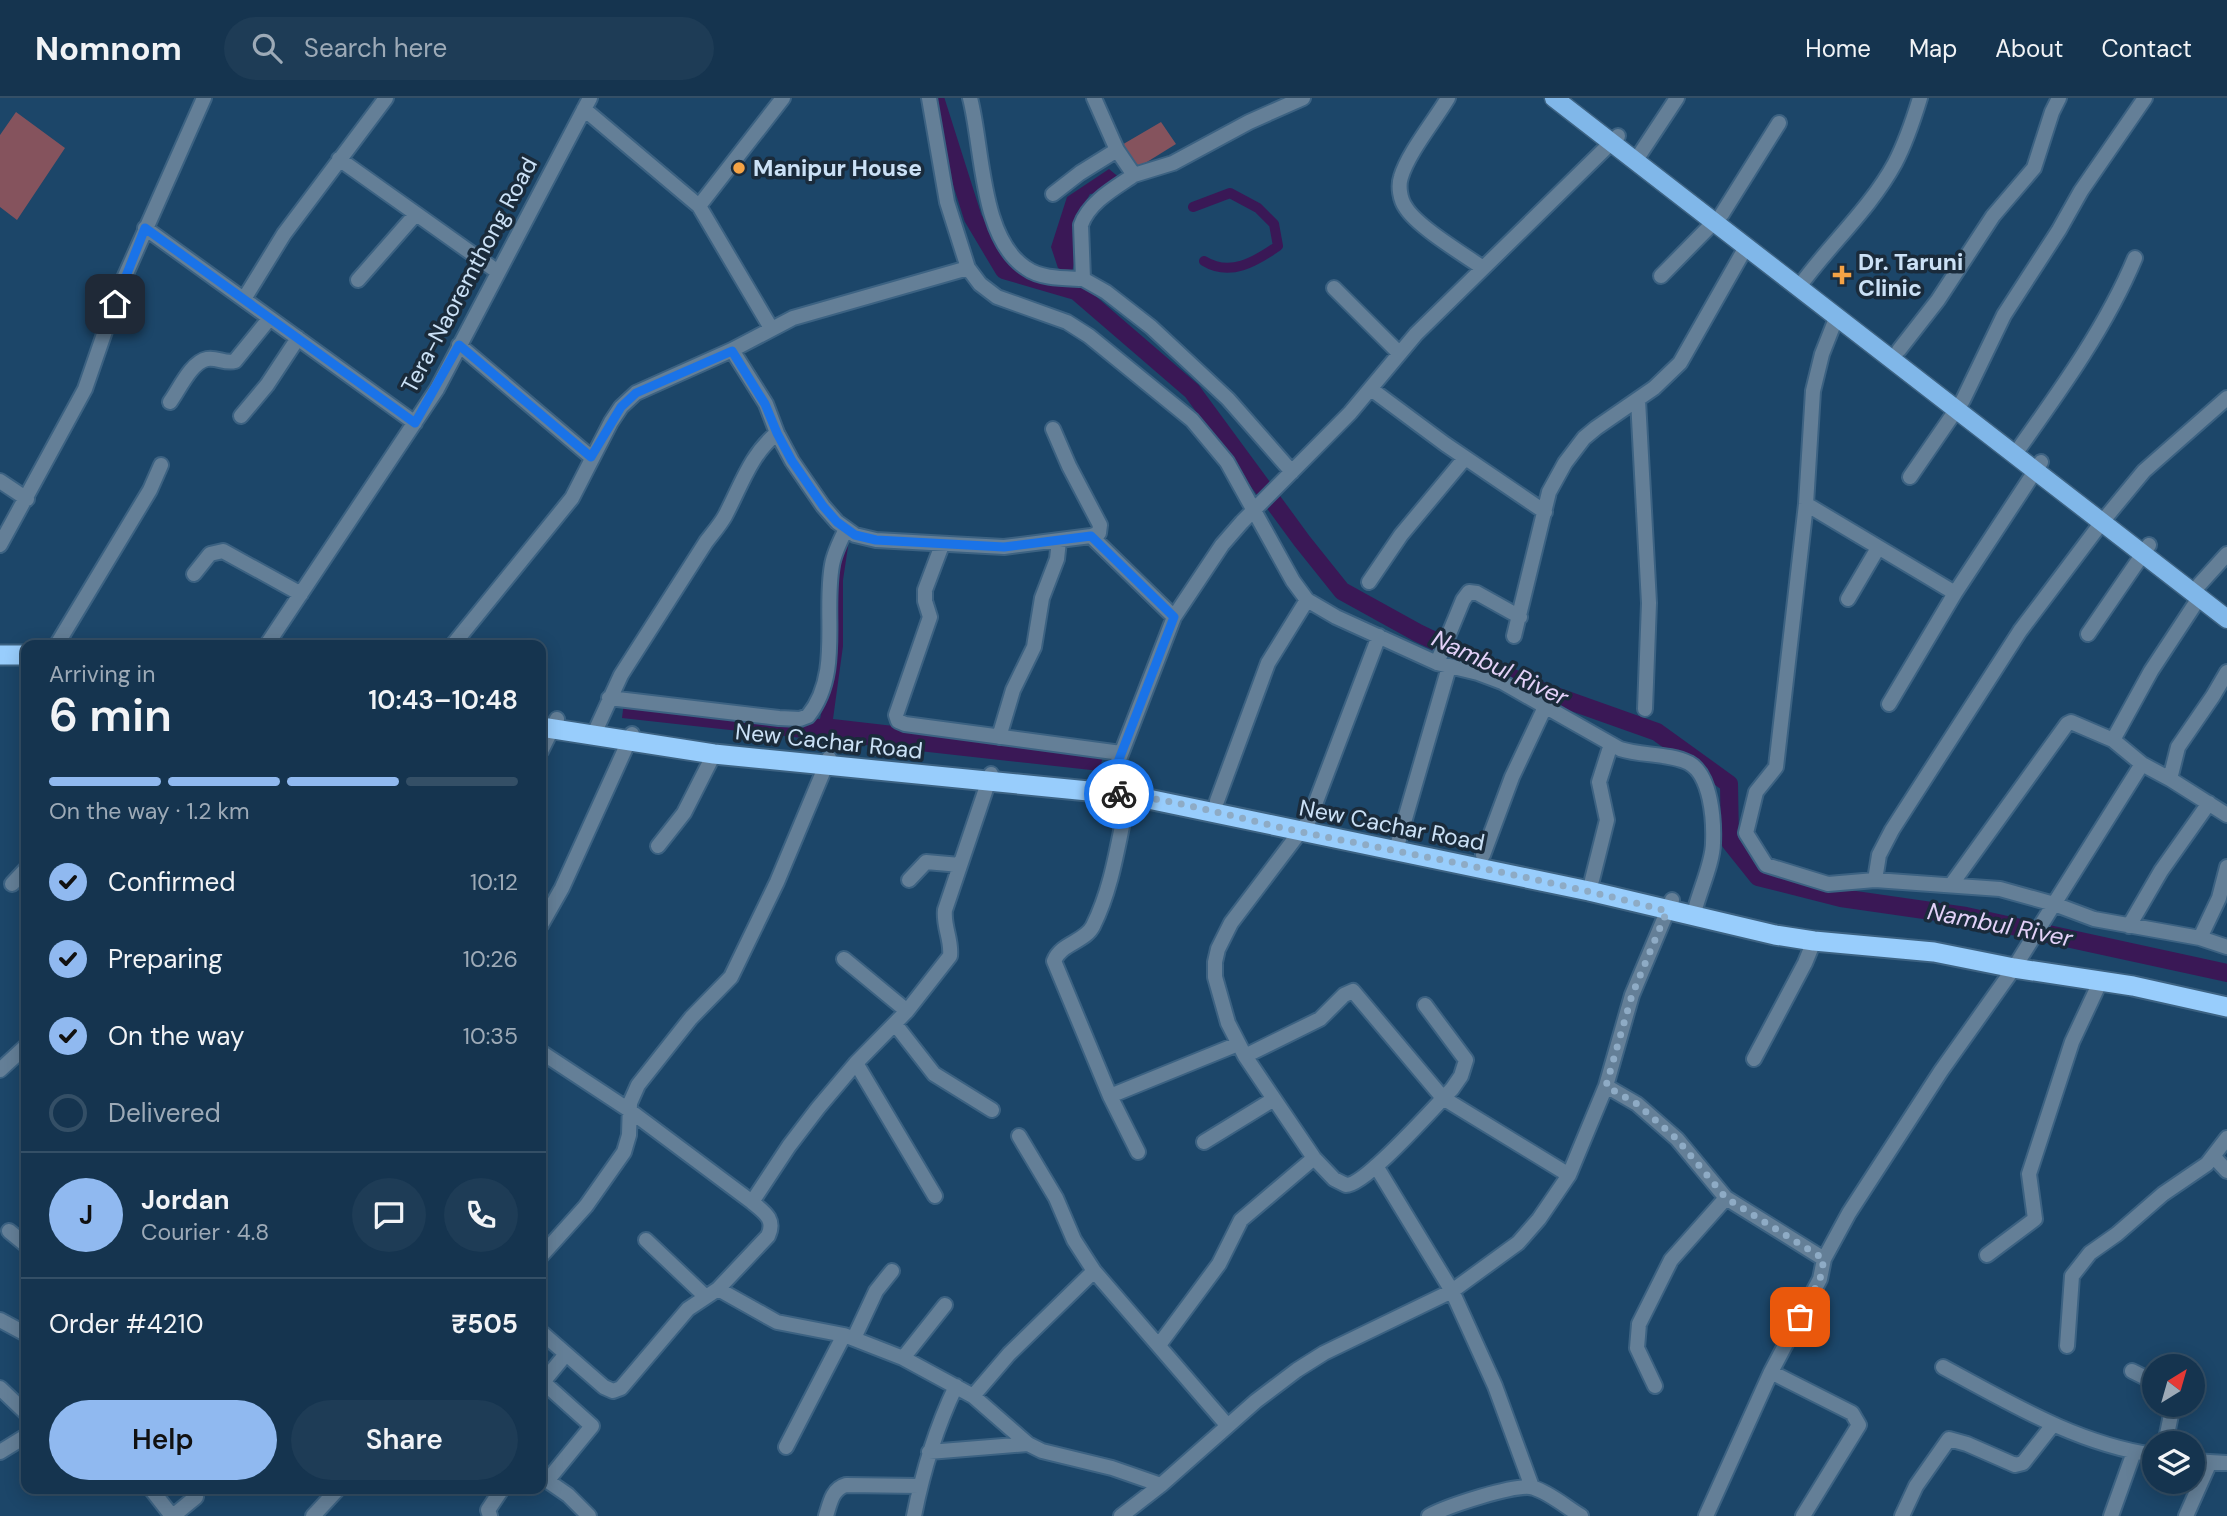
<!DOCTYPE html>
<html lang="en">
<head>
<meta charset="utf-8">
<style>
	:root { --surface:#15344f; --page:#1e3c56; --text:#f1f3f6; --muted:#9daab7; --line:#344f66; --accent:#90b9f0 }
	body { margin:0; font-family:"DM Sans",sans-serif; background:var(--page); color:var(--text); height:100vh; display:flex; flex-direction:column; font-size:26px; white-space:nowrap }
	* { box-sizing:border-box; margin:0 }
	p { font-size:23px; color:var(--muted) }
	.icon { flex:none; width:38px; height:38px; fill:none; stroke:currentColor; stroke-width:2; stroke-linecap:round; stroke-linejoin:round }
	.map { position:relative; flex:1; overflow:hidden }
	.side { position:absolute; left:21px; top:542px; width:525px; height:854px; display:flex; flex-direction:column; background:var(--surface); border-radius:14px; box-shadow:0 4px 18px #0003,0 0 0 2px var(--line) }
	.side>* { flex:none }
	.needle { width:46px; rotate:37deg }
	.fabs { position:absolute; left:2142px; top:1256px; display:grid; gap:14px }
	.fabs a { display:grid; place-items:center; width:63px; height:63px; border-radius:50%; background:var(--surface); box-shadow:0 4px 18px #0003,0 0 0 2px var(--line); font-size:35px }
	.pin { position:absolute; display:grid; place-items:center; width:60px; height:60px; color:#fff; margin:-30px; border-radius:14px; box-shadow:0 4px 10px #0006 }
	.courier { position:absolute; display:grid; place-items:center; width:70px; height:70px; margin:-35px; border:5px solid #1a73e8; border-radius:50%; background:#fff; color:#222; box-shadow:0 2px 9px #0007 }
	.headline em { font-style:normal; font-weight:600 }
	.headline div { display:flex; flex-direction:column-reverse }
	.headline { display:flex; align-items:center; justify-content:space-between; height:119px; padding:0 28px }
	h1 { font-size:46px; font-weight:600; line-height:52px }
	.bar { display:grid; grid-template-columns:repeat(4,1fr); gap:10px 7px; align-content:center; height:84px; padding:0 28px }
	.bar i { height:9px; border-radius:5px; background:var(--line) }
	.bar .current { background:var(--accent) }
	.bar p { grid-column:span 4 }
	.line { display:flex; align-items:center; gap:18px; padding:0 28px; border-top:2px solid var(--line) }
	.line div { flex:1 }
	.round { display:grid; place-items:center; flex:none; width:74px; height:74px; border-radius:37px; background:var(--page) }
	ol { padding:0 28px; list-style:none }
	li { display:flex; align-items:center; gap:21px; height:77px }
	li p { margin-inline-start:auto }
	li .icon { padding:7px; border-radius:50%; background:var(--accent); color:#111; stroke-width:4 }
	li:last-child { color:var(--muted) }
	li i { width:38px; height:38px; border:4px solid var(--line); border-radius:50% }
	.primary-button { display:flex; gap:14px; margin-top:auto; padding:14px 28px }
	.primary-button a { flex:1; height:80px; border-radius:42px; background:var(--accent); color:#111; font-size:28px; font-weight:600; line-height:80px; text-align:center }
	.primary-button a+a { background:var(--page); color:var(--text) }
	header { display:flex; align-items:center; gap:42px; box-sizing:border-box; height:98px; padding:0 35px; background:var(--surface); border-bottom:2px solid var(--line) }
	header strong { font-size:33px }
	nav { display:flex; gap:38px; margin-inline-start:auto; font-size:24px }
	.search { width:490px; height:63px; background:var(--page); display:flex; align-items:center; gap:18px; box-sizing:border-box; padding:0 24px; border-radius:38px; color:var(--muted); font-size:26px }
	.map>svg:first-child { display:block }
	.green { fill:#85535d }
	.water { fill:#3a1856 }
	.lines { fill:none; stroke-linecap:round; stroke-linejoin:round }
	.canal { stroke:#3a1856; stroke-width:10 }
	.river { stroke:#3a1856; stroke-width:18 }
	.minor-casing { stroke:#3c6282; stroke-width:18 }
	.major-casing { stroke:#3c6282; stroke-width:21 }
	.highway-casing { stroke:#3c6282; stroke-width:23 }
	.minor { stroke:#647f97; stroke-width:14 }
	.major { stroke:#80b7e9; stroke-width:18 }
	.highway { stroke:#98cdfc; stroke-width:19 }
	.done { stroke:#8eabc5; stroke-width:7; stroke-dasharray:0 12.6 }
	.route { stroke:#1a73e8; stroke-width:9 }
	.poi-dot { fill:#f5a345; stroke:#1a2b3b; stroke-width:2.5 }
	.labels { text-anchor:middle; stroke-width:7; stroke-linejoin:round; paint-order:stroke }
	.poi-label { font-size:23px; font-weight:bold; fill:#cbe1f6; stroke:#1a2b3b; text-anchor:start }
	.street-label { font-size:23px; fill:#cbe1f6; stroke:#1a2b3b }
	.water-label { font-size:24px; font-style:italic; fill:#e3d1f8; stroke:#1a2b3b }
</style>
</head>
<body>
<header>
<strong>Nomnom</strong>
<div class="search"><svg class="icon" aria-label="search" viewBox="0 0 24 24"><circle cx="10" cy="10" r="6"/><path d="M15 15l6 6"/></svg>Search here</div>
<nav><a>Home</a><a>Map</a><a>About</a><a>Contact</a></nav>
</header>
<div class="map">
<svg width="2227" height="1418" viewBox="0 0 2227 1418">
	<rect width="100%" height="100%" fill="#1c4669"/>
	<path class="green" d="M16 14 65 50 17 122 0 109V37Z
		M1161 24 1176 46 1134 72 1120 48Z"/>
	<path class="water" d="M1109 71 1121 81 1106 94 1090 96 1078 117 1073 139 1076 159 1071 177 1058 170 1051 149 1067 99Z
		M846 442H849L843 482V548L833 621 998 640 1103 656 1100 673 622 620 624 604 820 621 837 545 838 480Z"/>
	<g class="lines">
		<path class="canal" d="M1193 109 1230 95 1258 110 1274 126 1278 148C1255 164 1230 179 1204 163"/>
		<path class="river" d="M935 0 973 120 1004 172 1076 193 1192 293 1302 443 1342 493 1418 535 1536 591 1657 634 1729 686 1730 744 1758 779 1841 800 1966 818 2227 875"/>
		<defs>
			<path id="minor" d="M929 0 947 104 968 170 980 186 997 199 1067 224 1089 238 1192 322 1227 364 1293 483 1307 502 1336 519 1437 565 1478 575 1502 584 1620 651C1641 658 1669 655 1689 665 1711 677 1714 722 1713 745 1713 763 1701 790 1696 808
				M970 0C983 49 980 140 1026 170 1041 181 1065 180 1083 181
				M1094 0 1117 52 1134 77 1173 65 1249 24 1303 0
				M1448 0C1435 22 1408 55 1401 79 1398 88 1400 102 1406 110 1418 129 1463 156 1483 170
				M584 11 699 108 771 230
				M1640 56 1677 0
				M339 61 498 174
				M1134 77C1115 90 1089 104 1081 127L1083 181 1106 194 1151 229 1228 301 1292 374
				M1053 96 1080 75 1117 52
				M699 108 783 0
				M1722 116 1779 25
				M145 130 415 325
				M1661 178 1714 124
				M358 182 415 117
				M1799 189C1829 147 1870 111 1895 65 1906 44 1913 23 1920 0
				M1334 190 1399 255
				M244 201 284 136 386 0
				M1837 218 1822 256 1813 293 1806 406 1776 669 1756 694 1746 735 1766 767 1828 786 1875 782 2000 791 2054 806 2142 666 2113 642 2151 573 2199 500
				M459 247 591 359
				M732 252 766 306 777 335 792 363 823 408 837 424 855 437 876 442 1004 449 1091 438 1174 519
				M1899 252 1938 202 1993 118 2034 70 2052 14 2059 0
				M1371 291 1445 346 1545 414
				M1638 302 1649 505 1645 611
				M170 304C179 292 191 264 207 261 217 259 225 266 235 263L269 221
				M241 318 267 287 298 240
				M1053 331 1069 368 1100 427 1099 435 1091 438
				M2020 349C2062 290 2107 227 2135 160
				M1910 379 1963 302 2004 217 2059 132 2081 93 2145 0
				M0 383 27 401
				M1806 406 1955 495 1889 606
				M0 447 85 291 121 187 204 0
				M942 447 925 492V503L930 519 896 617 898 623 905 626 1121 655
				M194 476 210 456 223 453 301 496
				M1369 484 1401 437 1465 360
				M2199 487 2227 456
				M1955 495 2041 364
				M1848 501 1878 450
				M2088 536 2149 447
				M1379 538 1309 722 1231 825 1218 851 1215 864V879L1228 925 1245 958 1314 1060 1334 1081 1346 1087C1366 1087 1434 1009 1452 991L1461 978 1466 962 1425 907
				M1514 538 1549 394 1565 365 1584 340 1596 330 1654 290 1680 265 1746 149
				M56 548 150 392 161 367
				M266 548 437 291 590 0
				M452 548 572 400 611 324 621 309 636 295 732 252 793 220 968 170
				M1437 565 1463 502 1469 494 1477 495 1520 519
				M2227 574 2213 598 2178 649 2170 681 2227 717
				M609 600 779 620 800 621 808 618C842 576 823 516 832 467 834 455 840 443 846 431
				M593 638 621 577 706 444C712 436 720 427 725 418 741 388 750 357 777 335
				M999 639 1013 592 1034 549 1042 500 1057 461 1059 443
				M541 653 557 621
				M2142 666 2170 681
				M1106 695 1174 519 1222 447 1242 424 1350 315 1416 236 1618 38
				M1217 703 1268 565 1307 502
				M658 748 684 715 714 656
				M1396 752 1449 569
				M1483 757 1512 679 1545 609
				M909 782 926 764 960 767
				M1592 782 1607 722 1599 684 1611 646
				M1875 782 1879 757 1892 732 2020 533 2102 424 2144 373 2227 300
				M12 786 26 771
				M1951 787 2067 626 2071 624 2113 642
				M541 827 562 790 632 636
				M2129 828 2161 773 2209 705
				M2200 840 2227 849
				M844 861 907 913
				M895 926 934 976 992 1012
				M541 954 629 1012 752 1104 789 1048 818 1010 856 965 907 913 950 858C952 842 943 828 945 812L991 676
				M1245 958 1320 921 1344 897 1353 893 1443 1000 1569 1077
				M1754 961 1805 865 1814 843
				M856 965 935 1098
				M0 972 26 948
				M1606 988 1637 1006 1677 1041 1726 1100 1824 1161
				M1110 998 1054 863C1061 845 1085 844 1093 828 1115 784 1119 734 1131 687
				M1019 1038 1056 1100 1074 1142 1094 1173 1227 1327
				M1204 1044 1274 1001
				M1138 1054 1110 998 1238 946
				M2213 1058 2227 1073
				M1376 1068 1452 1193 1495 1288 1532 1389
				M9 1133 26 1147
				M646 1142 706 1199
				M1987 1157 2035 1121 2029 1076 2072 944 2101 882
				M541 1158 586 1108 624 1054 629 1037 630 1005 638 987 691 920 731 879 777 784 829 660
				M718 1191 768 1138C776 1121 764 1114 752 1104
				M0 1222 26 1236
				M541 1234 604 1289 613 1293 621 1290 688 1211 718 1191 777 1224 844 1237 903 1260 973 1298 1028 1346 1042 1353 1112 1370 1161 1387
				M854 1240 876 1193 892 1173
				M1159 1247 1219 1166 1241 1122 1314 1060
				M2067 1248 2072 1178 2090 1155 2117 1136 2163 1096 2207 1066 2227 1040
				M903 1260 945 1207
				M1943 1269C2010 1305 2077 1346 2154 1357
				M2132 1273 2154 1284
				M1771 1274 1852 1315 1859 1327 1803 1418
				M1655 1288 1637 1250 1639 1226 1671 1162 1726 1100
				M0 1290 26 1315
				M973 1298 1009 1256 1094 1173
				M2165 1346 2173 1307
				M786 1349 844 1237
				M0 1354 26 1338
				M929 1354 1028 1346
				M2193 1363 2227 1365
				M542 1379 568 1397 589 1418
				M547 1383 592 1328 543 1284 566 1256
				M151 1391 172 1418
				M173 1418 196 1399
				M313 1418 338 1391
				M490 1418 488 1412 502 1391
				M826 1418C830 1405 832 1391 846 1387L920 1388
				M914 1418C923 1372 936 1330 956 1288
				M1121 1418 1161 1387 1256 1303 1297 1272 1324 1255 1452 1193 1518 1145 1539 1121 1569 1077 1606 988 1632 897 1672 802
				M1429 1418C1445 1409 1518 1384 1534 1390 1550 1395 1566 1409 1581 1418
				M1706 1418 1771 1274 1820 1181 1824 1161 1849 1115 1941 973 2014 870 2054 806 2094 821 2200 840 2219 800 2227 769
				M1902 1418 1916 1388 1949 1341 1967 1346 2015 1367 2023 1365 2052 1328
				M2111 1418 2134 1354
				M2186 1418 2210 1364"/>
			<path id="major" d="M1554 0 2227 521"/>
			<path id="highway" d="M0 557H26
				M541 629 714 656 1129 697 1589 793 1775 837 1814 843 1934 854 2014 870 2133 888 2227 909"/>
		</defs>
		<use href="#minor" class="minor-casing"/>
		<use href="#major" class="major-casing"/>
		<use href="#highway" class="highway-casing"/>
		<use href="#minor" class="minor"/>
		<use href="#major" class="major"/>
		<use href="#highway" class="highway"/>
	</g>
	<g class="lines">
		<path class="done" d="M1119 696C1181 702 1242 722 1302 734 1424 759 1547 781 1667 813L1632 897 1606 988 1637 1006 1677 1041 1726 1100 1824 1161 1820 1181 1800 1219"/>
		<path class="route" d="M115 206 145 130 415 325 459 247 591 359 621 309 636 295 732 253 765 306 777 335 792 363 823 408 837 424 855 437 876 442 1004 449 1091 438 1174 519 1106 695 1119 696"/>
	</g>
	<g class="poi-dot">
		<circle cx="739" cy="70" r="7"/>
		<path d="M1838.5 166.5h7v7h7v7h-7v7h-7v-7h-7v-7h7z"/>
	</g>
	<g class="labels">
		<g class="poi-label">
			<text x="753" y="78">Manipur House</text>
			<text x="1858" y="172">Dr. Taruni<tspan x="1858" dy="26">Clinic</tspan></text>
		</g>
		<g class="street-label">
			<text transform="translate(469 177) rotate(-62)" y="8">Tera-Naoremthong Road</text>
			<text transform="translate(829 643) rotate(6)" y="8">New Cachar Road</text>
			<text transform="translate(1392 727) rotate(11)" y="8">New Cachar Road</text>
		</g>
		<g class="water-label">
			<text transform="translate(1500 570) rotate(25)" y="8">Nambul River</text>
			<text transform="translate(2000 827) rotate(11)" y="8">Nambul River</text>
		</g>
	</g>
</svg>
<div class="fabs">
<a><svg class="needle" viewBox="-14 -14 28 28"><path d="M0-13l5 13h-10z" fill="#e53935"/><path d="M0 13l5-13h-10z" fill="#9daab7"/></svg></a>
<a><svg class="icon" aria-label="layers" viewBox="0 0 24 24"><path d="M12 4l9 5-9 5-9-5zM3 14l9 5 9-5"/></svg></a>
</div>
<div class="pin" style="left:1800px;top:1219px;background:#ea580c"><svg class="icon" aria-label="bag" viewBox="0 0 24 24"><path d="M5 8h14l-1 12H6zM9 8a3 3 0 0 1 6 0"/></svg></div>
<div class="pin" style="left:115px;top:206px;background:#1f2937"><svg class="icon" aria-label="home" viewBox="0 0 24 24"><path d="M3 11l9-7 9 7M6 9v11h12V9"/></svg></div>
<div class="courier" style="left:1119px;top:696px"><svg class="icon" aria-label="bike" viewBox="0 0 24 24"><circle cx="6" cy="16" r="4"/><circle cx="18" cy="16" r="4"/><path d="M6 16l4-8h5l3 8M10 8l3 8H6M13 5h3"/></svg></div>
<section class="side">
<div class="headline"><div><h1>6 min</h1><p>Arriving in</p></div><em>10:43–10:48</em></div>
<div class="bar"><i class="current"></i><i class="current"></i><i class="current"></i><i></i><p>On the way · 1.2 km</p></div>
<ol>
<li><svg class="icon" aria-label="check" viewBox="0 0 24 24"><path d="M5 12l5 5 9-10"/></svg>Confirmed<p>10:12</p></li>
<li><svg class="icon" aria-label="check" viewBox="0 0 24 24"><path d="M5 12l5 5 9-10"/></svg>Preparing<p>10:26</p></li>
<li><svg class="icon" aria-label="check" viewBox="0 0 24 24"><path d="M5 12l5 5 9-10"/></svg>On the way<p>10:35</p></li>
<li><i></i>Delivered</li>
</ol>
<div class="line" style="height:126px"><b class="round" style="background:var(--accent);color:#111">J</b><div><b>Jordan</b><p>Courier · 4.8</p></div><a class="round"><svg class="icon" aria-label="chat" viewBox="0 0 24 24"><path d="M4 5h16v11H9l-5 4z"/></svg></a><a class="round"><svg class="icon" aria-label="phone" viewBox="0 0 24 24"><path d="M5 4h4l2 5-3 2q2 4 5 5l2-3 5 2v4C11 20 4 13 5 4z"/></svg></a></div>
<div class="line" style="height:91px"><div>Order #4210</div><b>₹505</b></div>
<div class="primary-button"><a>Help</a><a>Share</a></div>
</section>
</div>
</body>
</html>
